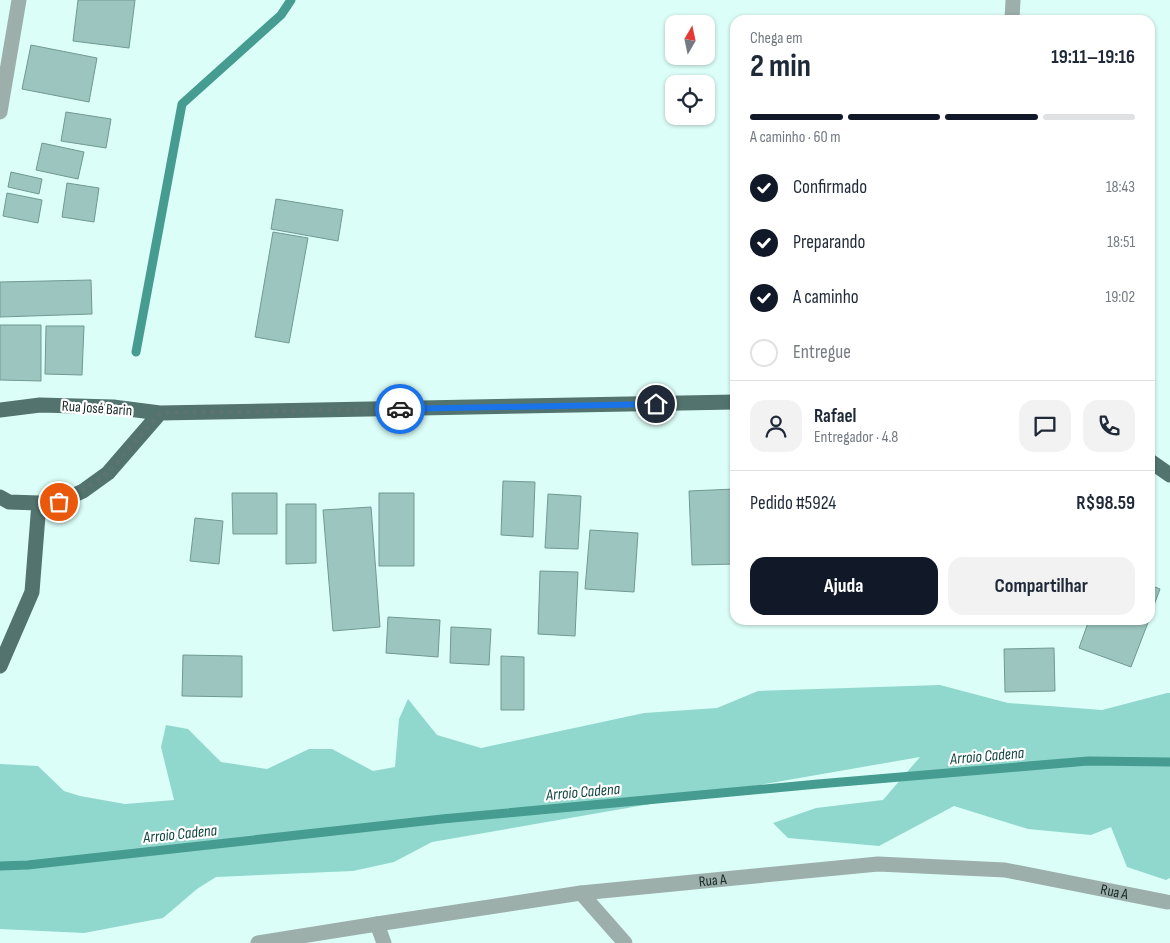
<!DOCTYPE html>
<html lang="pt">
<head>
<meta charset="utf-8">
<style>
	:root { --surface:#fff; --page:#f2f2f3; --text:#1f2937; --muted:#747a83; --line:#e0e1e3; --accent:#111827 }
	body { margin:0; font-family:"Sofia Sans Condensed",sans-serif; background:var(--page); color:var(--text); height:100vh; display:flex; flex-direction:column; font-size:19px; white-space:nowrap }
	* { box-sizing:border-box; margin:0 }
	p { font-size:16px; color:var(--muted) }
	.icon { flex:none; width:28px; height:28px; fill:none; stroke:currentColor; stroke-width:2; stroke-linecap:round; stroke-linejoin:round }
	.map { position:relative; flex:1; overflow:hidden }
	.side { position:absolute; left:730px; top:15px; width:425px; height:610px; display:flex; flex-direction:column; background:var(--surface); border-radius:15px; box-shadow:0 1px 4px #0004 }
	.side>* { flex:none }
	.needle { width:32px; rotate:9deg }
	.tools { position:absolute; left:665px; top:15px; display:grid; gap:10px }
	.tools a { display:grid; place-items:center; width:50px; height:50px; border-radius:10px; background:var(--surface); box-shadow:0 1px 4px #0004; font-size:25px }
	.pin { position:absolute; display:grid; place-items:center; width:42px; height:42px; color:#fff; margin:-21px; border:2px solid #fff; border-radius:50%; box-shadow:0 1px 5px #0007 }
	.courier { position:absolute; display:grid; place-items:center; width:50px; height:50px; margin:-25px; border:4px solid #1a73e8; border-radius:50%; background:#fff; color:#222; box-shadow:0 1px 6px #0007 }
	.head em { font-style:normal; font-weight:700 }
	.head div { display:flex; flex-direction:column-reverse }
	.head { display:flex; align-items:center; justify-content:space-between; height:85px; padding:0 20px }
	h1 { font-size:32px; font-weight:700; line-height:38px }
	.bar { display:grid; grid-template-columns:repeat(4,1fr); gap:8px 5px; align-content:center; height:60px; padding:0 20px }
	.bar i { height:6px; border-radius:4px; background:var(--line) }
	.bar .selected { background:var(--accent) }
	.bar p { grid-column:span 4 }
	.line { display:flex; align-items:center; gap:12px; padding:0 20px; border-top:1px solid var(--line) }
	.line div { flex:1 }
	.round { display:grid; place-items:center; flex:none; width:52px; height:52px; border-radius:15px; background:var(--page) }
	ol { padding:0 20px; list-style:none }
	li { display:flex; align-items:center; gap:15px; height:55px }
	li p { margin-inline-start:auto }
	li .icon { padding:5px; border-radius:50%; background:var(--accent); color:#fff; stroke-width:4 }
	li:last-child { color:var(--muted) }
	li i { width:28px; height:28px; border:2px solid var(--line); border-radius:50% }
	.cta { display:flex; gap:10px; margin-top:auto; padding:10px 20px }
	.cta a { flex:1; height:58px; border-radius:15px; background:var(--accent); color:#fff; font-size:20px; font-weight:700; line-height:58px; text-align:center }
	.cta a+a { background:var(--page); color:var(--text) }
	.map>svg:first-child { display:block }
	.green { fill:#90d8cd }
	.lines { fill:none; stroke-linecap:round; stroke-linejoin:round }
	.stream { stroke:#469c90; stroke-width:9 }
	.building { fill:#9bc5be; stroke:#709992 }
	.minor { stroke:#9dafab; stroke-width:15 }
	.major { stroke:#53746e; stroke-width:15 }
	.done { stroke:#5c736f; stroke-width:5; stroke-dasharray:0 9 }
	.route { stroke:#1a73e8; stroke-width:6 }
	.labels { text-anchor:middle; stroke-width:4.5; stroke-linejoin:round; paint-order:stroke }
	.street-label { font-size:15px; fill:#172825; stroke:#fff }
	.water-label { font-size:16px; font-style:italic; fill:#11453f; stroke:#fff }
</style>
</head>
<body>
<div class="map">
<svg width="1170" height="943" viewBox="0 0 1170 943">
	<rect width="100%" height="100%" fill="#dcfef8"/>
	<path class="green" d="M940 685 1008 703 1102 710 1167 693H1170V878L1166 880 1127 867 1111 827 1091 835 1028 829 954 806 879 846 788 838 773 823 816 808 883 800 920 757 432 842 394 862 353 871 216 877 197 889 163 918 84 933 0 929V764L38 766 64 791 80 796 125 804 174 800 161 747 166 725 188 729 221 762 267 769 309 749H332L373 771 395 767 399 719 408 699 437 735 481 748 644 713 717 708 758 691Z"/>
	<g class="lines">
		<path class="stream" d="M136 352 182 104 281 15 291 0
			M0 866 28 865 442 819 818 784 1088 761 1170 762"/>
	</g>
	<path class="building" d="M78 0H135L129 48 73 41Z
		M31 45 97 58 89 102 22 89Z
		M66 112 111 119 106 148 61 141Z
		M42 143 84 152 78 179 36 170Z
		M11 172 42 179 39 194 8 187Z
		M67 183 99 188 94 222 62 217Z
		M7 193 42 200 38 223 3 216Z
		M276 199 343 210 338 241 271 229Z
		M273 232 308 238 289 343 255 337Z
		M91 280 92 314 0 317V282Z
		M0 325H41V381L0 380Z
		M46 326H84L82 375 45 374Z
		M503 481 535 482 533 537 501 535Z
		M735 489V564L692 565 689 491Z
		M232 493H277V534H233Z
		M379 493H414V566H379Z
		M548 494 581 496 578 549 545 548Z
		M286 504H316V563L286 564Z
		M371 507 380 627 333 631 323 510Z
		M195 518 223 521 219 564 190 561Z
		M590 530 638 533 634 592 585 589Z
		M540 571 578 572 575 636 538 634Z
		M1150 585 1160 589 1150 616Z
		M388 617 440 620 438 657 386 653Z
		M1089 620H1149L1131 667 1079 648Z
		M451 627 491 629 489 665 450 663Z
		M1054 648 1055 691 1005 692 1004 649Z
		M183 655 242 656V697L182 696Z
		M501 656 524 657V710H501Z"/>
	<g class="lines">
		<g class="minor">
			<path d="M1012 20 1013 0"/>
			<path d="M0 112 19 0"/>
			<path d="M581 893 625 943"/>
			<path d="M377 924 384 943"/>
			<path id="s1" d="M258 943 377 924 581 893 878 864 1005 870 1167 902"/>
		</g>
		<path class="major" d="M0 410 40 405 113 407 160 413 735 402
			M1150 461 1170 475
			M0 497 9 502 39 503 59 502 83 491 108 473 160 413
			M0 666 32 592 39 503"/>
	</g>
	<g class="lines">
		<path class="done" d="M59 502 83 490 108 473 160 413 400 409"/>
		<path class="route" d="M400 409 656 404"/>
	</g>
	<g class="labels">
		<g class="street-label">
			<text transform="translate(97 408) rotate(4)" y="5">Rua José Barin</text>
			<text dy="5" stroke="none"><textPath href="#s1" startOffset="459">Rua A</textPath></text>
			<text dy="5" stroke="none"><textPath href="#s1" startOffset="864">Rua A</textPath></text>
		</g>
		<g class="water-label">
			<text transform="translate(987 755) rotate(-5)" y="6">Arroio Cadena</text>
			<text transform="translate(583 791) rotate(-5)" y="6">Arroio Cadena</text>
			<text transform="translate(180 833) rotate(-6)" y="6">Arroio Cadena</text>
		</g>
	</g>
</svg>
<div class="tools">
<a><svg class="needle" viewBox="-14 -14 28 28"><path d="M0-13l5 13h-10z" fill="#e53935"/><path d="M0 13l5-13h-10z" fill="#747a83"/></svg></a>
<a><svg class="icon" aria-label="locate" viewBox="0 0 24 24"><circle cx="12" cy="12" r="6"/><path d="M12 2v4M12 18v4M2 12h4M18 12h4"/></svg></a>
</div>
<div class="pin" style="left:59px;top:502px;background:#ea580c"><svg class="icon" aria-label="bag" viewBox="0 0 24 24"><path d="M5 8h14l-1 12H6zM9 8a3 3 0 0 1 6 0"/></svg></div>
<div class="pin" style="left:656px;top:404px;background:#1f2937"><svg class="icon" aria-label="home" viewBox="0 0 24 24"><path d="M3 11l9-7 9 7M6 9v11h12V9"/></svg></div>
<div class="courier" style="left:400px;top:409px"><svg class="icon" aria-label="car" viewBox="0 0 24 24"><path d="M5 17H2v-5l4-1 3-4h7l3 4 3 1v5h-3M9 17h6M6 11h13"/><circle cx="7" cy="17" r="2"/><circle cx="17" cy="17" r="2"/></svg></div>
<section class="side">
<div class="head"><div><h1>2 min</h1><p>Chega em</p></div><em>19:11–19:16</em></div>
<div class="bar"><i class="selected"></i><i class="selected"></i><i class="selected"></i><i></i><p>A caminho · 60 m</p></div>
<ol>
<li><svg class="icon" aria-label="check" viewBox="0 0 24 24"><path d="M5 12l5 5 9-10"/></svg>Confirmado<p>18:43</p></li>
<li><svg class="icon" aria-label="check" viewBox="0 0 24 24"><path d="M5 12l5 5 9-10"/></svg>Preparando<p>18:51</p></li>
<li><svg class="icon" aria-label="check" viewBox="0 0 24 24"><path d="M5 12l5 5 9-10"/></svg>A caminho<p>19:02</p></li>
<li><i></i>Entregue</li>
</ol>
<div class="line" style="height:90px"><a class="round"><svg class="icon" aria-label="person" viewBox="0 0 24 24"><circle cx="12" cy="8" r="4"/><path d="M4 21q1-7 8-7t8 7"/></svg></a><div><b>Rafael</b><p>Entregador · 4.8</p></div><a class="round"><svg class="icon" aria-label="chat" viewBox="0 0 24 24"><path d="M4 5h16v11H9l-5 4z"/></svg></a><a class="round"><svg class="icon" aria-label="phone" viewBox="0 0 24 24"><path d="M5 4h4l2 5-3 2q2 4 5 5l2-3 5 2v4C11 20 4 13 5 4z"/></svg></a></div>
<div class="line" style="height:65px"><div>Pedido #5924</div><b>R$98.59</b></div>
<div class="cta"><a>Ajuda</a><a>Compartilhar</a></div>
</section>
</div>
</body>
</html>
